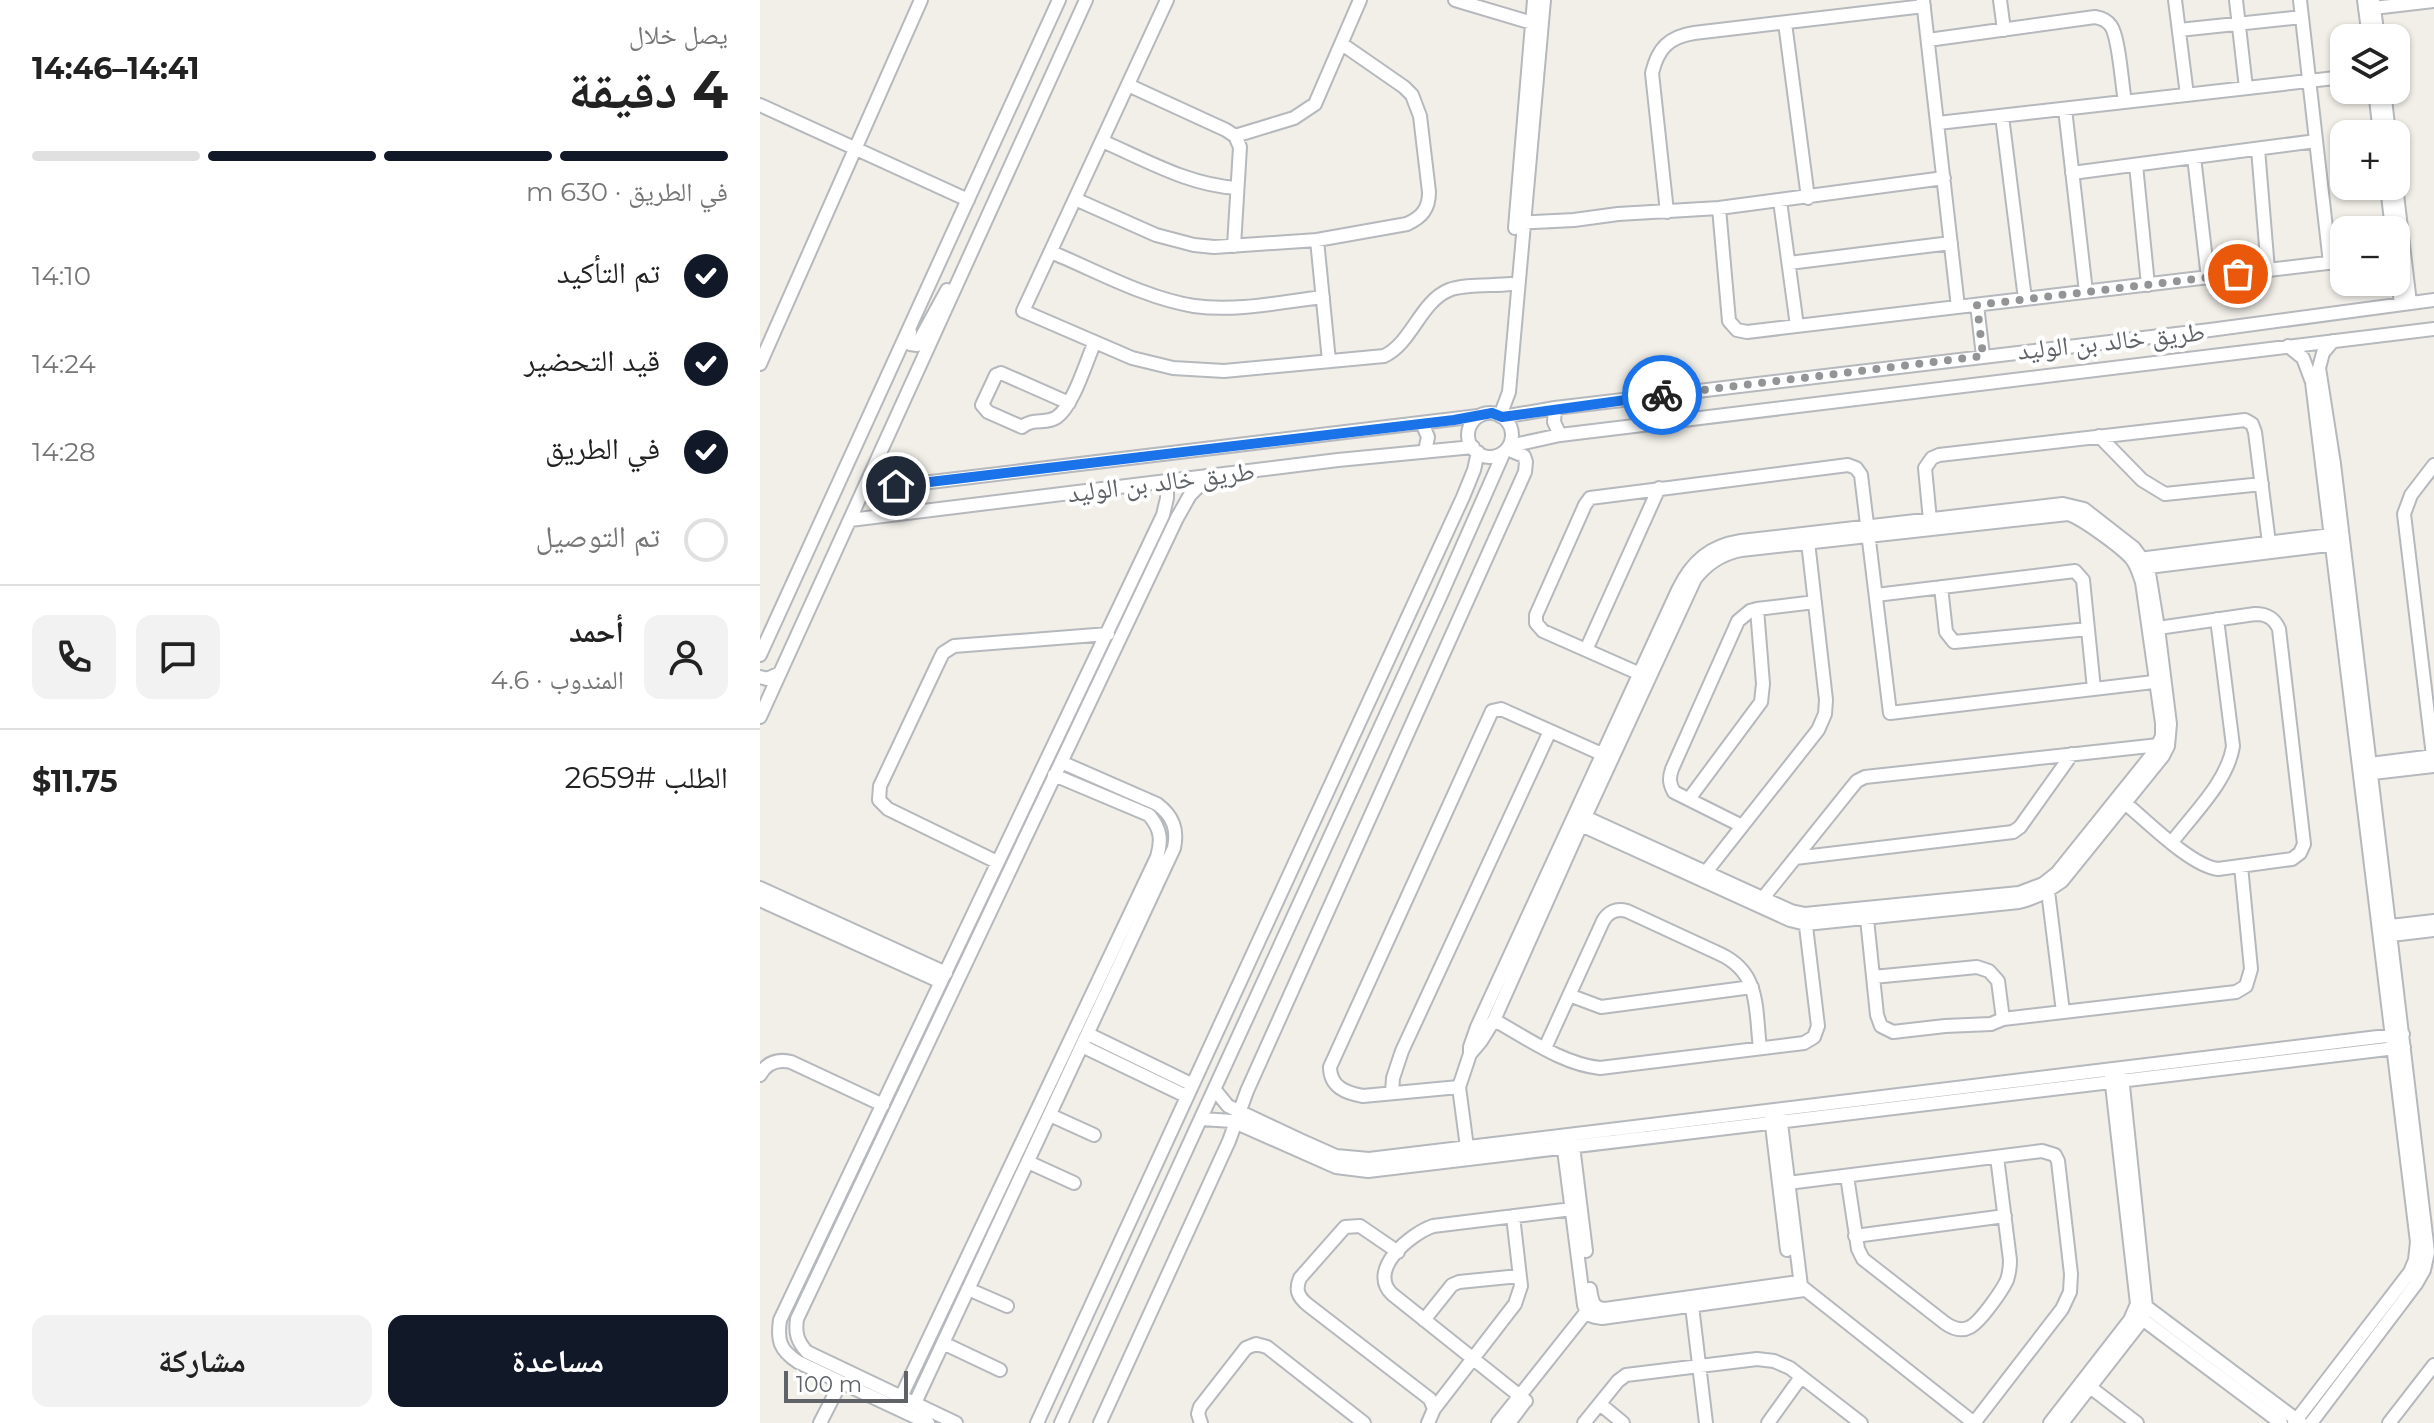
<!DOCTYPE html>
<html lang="ar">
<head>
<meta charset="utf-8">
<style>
	:root { --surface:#fff; --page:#f2f2f2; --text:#222; --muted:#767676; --line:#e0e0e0; --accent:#111827 }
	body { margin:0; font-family:Montserrat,"Noto Naskh Arabic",sans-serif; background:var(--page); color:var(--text); direction:rtl; height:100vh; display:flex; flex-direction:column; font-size:30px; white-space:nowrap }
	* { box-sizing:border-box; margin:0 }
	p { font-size:26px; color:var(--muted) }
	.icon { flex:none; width:44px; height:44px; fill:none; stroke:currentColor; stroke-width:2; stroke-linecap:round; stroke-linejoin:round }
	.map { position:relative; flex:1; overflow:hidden; direction:ltr }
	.sheet { display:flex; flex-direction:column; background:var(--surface); width:760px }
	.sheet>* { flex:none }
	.tools { position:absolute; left:1570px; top:24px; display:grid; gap:16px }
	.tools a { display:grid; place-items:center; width:80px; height:80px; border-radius:16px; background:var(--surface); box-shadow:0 2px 6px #0004; font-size:40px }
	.scale { position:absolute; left:24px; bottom:20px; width:124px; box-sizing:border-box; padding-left:8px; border:4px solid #5f6368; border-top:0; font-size:22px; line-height:28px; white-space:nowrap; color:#5f6368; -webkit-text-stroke:6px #fff; paint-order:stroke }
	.pin { position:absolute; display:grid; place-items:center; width:68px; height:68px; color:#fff; margin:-34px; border:4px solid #fff; border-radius:50%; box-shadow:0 2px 8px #0007 }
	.courier { position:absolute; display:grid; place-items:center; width:80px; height:80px; margin:-40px; border:6px solid #1a73e8; border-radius:50%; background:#fff; color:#222; box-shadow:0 2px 10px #0007 }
	.headline em { font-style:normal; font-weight:700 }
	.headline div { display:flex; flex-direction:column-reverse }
	.headline { display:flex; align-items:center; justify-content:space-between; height:136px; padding:0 32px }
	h1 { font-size:52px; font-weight:700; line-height:60px }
	.bar { display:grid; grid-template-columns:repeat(4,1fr); gap:12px 8px; align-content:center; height:96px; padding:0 32px }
	.bar i { height:10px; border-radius:6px; background:var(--line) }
	.bar .current { background:var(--accent) }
	.bar p { grid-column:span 4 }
	.line { display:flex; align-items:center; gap:20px; padding:0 32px; border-top:2px solid var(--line) }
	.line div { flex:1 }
	.round { display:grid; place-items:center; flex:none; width:84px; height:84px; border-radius:16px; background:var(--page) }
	ol { padding:0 32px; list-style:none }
	li { display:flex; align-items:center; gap:24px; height:88px }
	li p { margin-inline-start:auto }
	li .icon { padding:8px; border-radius:50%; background:var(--accent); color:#fff; stroke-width:4 }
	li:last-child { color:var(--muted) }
	li i { width:44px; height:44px; border:4px solid var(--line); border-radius:50% }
	.cta { display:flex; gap:16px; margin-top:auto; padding:16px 32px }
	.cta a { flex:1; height:92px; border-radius:16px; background:var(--accent); color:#fff; font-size:32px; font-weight:700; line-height:92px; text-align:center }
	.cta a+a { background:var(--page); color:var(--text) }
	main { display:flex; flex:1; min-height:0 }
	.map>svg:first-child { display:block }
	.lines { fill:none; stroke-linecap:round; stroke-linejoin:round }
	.minor-casing { stroke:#b5b8bc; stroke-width:16 }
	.minor { stroke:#fff; stroke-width:12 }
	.done { stroke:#929495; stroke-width:8; stroke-dasharray:0 14.4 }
	.route { stroke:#1a73e8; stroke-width:10 }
	.labels { text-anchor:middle; stroke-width:8; stroke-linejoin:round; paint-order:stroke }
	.street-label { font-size:26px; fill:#5f6368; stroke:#fff }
</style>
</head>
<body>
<main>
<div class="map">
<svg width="1674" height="1423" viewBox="0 0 1674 1423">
	<rect width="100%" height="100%" fill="#f1efe8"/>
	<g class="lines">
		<defs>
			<path id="minor" d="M407 0 263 311 372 358 413 368 464 371 624 356C652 343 660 302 689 290 704 284 733 286 751 284
				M695 0 779 25
				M1163 0 1198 307
				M1240 0 1244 30
				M1415 0 1427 95
				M1476 0 1486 88
				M1540 0 1570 263
				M1604 0 1609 38
				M1613 1 1618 38
				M1605 9 1674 1
				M1025 23 1048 198
				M1419 30 1542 17
				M1168 40 1335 17C1341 18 1347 20 1351 26 1359 37 1362 86 1365 102
				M368 85 466 130 475 136 480 147 474 246
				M1615 90 1620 134
				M1624 90 1629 134
				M0 105 208 200
				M1305 109 1326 292
				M1242 116 1265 299
				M1178 123 1584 77
				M475 136 534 118 555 104 600 0
				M342 141C386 160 428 185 477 188
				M1498 149 1508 270
				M1434 157 1448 278
				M1376 165 1388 285
				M1312 173 1556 141
				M1627 186 1632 230
				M1636 186 1650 303
				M315 199 396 235 434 245 454 247 557 240 647 224C662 217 669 209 669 192L660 116 652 95 644 87 582 44
				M1020 201 1037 326
				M959 208 969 321 977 330 987 332 1584 261
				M907 212 892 73C898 48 909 37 934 33L1164 6
				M756 223 814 220 858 214 959 208 1184 178
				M755 228 774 0
				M557 240 569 361
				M291 252C337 271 385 298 434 306 476 312 521 302 563 297
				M1029 263 1191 243
				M1636 263 1641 304
				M1217 305 1223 356
				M150 332 148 340 150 344 157 345 187 290
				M1528 346 1543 358 1552 382 1657 1242 1655 1260 1650 1272 1534 1423
				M0 364 161 0
				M309 403 241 373 236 375 222 405 228 412 262 427C274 417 285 425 297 417 313 406 326 362 334 344
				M795 408 794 422 800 435
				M708 435a22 22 0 1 1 44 0a22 22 0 1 1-44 0Z
				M740 416 749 392 784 0
				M742 417 795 408 1450 330 1674 300
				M662 423 668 437 665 451
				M1339 436 1382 480 1405 494 1502 484
				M749 446 800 435 1674 329
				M136 486C124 494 124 507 136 514
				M104 490 718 416
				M90 520 578 460 713 447
				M1170 520 1165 468 1172 458 1179 455 1485 420 1492 424 1495 432 1509 543
				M1379 559 1579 534
				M1380 568 1576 544
				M1181 587 1186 632 1194 642 1328 629
				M1116 595 1315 571 1323 580 1334 689
				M826 650 899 488
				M0 655 299 0
				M0 677 7 679 20 673
				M887 677 783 631 776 623V615L825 505 830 498 1088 465 1096 468 1101 475 1130 713 1402 681
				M0 717 326 0
				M1673 756 1644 514 1651 495 1674 465
				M1602 765 1674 756
				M1604 774 1674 766
				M929 799 1001 702 1003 684 997 609
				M1365 803C1387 821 1431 866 1458 869L1532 859 1540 853 1544 844 1519 629C1514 618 1507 614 1495 614L1398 628
				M813 821 821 825 1030 920 1046 924 1259 902C1276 898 1288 891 1302 881L1403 756 1408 746 1410 724 1398 628 1388 567 1374 548 1324 509 1303 504 981 541C950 546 932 561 918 590L717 1027 710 1047V1054L721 1041 734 1020 821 825 825 817 935 579C947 563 961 554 981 550L1308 514C1322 518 1361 547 1371 558 1377 565 1379 574 1382 582L1402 723V736L1395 751 1297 873 1283 884 1259 893 1045 914 1031 911 825 817 817 812
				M982 826 914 792C909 783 909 778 912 769L978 621 990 611 997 609 1055 602
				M1412 842C1433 814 1468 781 1473 746L1457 619
				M1035 858 1253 832 1260 827 1312 754
				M237 862 128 809 119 800 120 786 180 659 183 653 194 646 348 634
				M946 872 1058 730 1065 714 1066 700 1048 542
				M0 888 186 973
				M1288 891 1303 1012
				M1003 898 1092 787 1097 781 1105 777 1399 745
				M0 900 181 982
				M1107 919 1117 1015 1121 1026 1133 1032 1185 1026 1231 1024 1243 1019 1476 992 1486 986 1491 969 1481 866
				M1622 927 1674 921
				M1623 936 1674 930
				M1113 977 1217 967 1229 971 1238 981 1243 1019
				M809 995 841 1007 992 987
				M734 1020C767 1038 802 1064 840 1068L1044 1043 1054 1037 1058 1026 1045 918
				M328 1034 431 1084
				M322 1046 426 1096
				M785 1048 843 921C848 912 856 908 867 911L960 954C1001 973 995 1009 1000 1048
				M0 1075C7 1062 18 1059 31 1062L123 1105
				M699 1087 603 1096C586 1093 570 1087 570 1067L732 711 741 709 844 755
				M455 1090 468 1106 540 1140 576 1156 609 1159 1643 1034
				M632 1093 633 1078 642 1051 790 731
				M290 1115 334 1135
				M1020 1115 1041 1286 1214 1423
				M1011 1117 1027 1250
				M442 1119 472 1121 576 1167 608 1171 1644 1047
				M812 1138 826 1251
				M803 1142 824 1305C827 1315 831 1317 842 1318L1044 1290
				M708 1155 699 1087 710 1054
				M268 1162 314 1183
				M1087 1176 1098 1249 1103 1259 1185 1323C1192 1328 1201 1332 1210 1327 1220 1322 1242 1291 1247 1280 1249 1274 1250 1267 1250 1260L1237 1157
				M1028 1183 1282 1151 1295 1155 1298 1161 1311 1274 1310 1292 1302 1309 1214 1423
				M1095 1236 1245 1216
				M638 1252 600 1226 585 1227 540 1278C535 1290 538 1297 548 1305L670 1399 674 1409 668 1423
				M208 1289 247 1306
				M830 1289C832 1300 832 1308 845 1309L1039 1282
				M1380 1302 1541 1423
				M932 1306 946 1423
				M1377 1315 1521 1423
				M664 1320 692 1285 699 1282 759 1276
				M183 1343 240 1370
				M1330 1387 1377 1423
				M141 1397 397 857C402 840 401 829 389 815L294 775
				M766 1401 632 1294C607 1270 650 1234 673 1226L812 1209
				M155 1403 414 848C418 829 413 816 397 804L301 762
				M840 1404 863 1423
				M674 1409 755 1304 761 1286 753 1216
				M60 1423 81 1382
				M168 1423 38 1362C20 1350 17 1341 20 1320L403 515 407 498V481
				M196 1423 47 1352C37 1341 35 1333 37 1319L417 518 430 495 449 476
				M277 1423 703 497 714 470 718 452
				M301 1423 680 597 744 452
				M340 1423 469 1141 487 1091 765 472 766 462 764 456 747 449
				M441 1423 438 1414 440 1407 486 1348 496 1344 507 1347 604 1423
				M738 1423 831 1306
				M749 1423 764 1403
				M824 1423 858 1381 866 1375 997 1359 1014 1361 1030 1368 1101 1423
				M1008 1423 1041 1377
				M1290 1423 1370 1320 1377 1304 1351 1076
				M1302 1423 1380 1323 1386 1307 1362 1076
				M1551 1423 1656 1284 1664 1270 1668 1252 1574 464 1559 368 1563 353 1573 341
				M1629 1423 1674 1365"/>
		</defs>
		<use href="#minor" class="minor-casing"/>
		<use href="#minor" class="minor"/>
	</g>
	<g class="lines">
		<path class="done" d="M902 395 1223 356 1217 305 1478 274"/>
		<path class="route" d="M136 486 694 420 732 413 742 417 902 395"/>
	</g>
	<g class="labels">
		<g class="street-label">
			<text transform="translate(1351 341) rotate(-6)" y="9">طريق خالد بن الوليد</text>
			<text transform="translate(401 482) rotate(-7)" y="9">طريق خالد بن الوليد</text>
		</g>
	</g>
</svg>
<div class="tools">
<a><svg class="icon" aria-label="layers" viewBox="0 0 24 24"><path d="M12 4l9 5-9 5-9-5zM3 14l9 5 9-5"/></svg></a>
<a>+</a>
<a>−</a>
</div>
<div class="scale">100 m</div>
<div class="pin" style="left:1478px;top:274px;background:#ea580c"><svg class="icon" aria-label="bag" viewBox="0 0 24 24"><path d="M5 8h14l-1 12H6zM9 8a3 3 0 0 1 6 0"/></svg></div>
<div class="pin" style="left:136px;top:486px;background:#1f2937"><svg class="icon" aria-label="home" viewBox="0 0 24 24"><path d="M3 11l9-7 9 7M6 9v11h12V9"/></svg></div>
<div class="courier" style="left:902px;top:395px"><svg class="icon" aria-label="bike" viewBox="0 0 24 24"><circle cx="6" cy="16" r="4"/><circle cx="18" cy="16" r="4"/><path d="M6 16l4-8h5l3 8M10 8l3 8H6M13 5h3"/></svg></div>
</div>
<section class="sheet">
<div class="headline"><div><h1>4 دقيقة</h1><p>يصل خلال</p></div><em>14:41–14:46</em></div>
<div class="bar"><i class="current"></i><i class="current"></i><i class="current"></i><i></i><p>في الطريق · 630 m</p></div>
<ol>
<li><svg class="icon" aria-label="check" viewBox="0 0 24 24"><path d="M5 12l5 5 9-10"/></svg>تم التأكيد<p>14:10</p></li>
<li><svg class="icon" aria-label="check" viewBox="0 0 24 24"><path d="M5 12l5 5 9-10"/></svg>قيد التحضير<p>14:24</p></li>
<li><svg class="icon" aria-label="check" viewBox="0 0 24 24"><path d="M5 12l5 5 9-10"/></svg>في الطريق<p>14:28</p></li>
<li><i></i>تم التوصيل</li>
</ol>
<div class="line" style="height:144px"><a class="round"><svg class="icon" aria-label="person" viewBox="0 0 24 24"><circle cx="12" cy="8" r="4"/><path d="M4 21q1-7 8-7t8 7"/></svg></a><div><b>أحمد</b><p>المندوب · 4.6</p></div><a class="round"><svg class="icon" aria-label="chat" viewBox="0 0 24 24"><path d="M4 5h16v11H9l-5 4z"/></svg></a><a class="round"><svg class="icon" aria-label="phone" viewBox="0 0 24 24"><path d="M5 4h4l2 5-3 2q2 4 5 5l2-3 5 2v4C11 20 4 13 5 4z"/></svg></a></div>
<div class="line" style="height:104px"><div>الطلب #2659</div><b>$11.75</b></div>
<div class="cta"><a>مساعدة</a><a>مشاركة</a></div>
</section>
</main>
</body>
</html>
